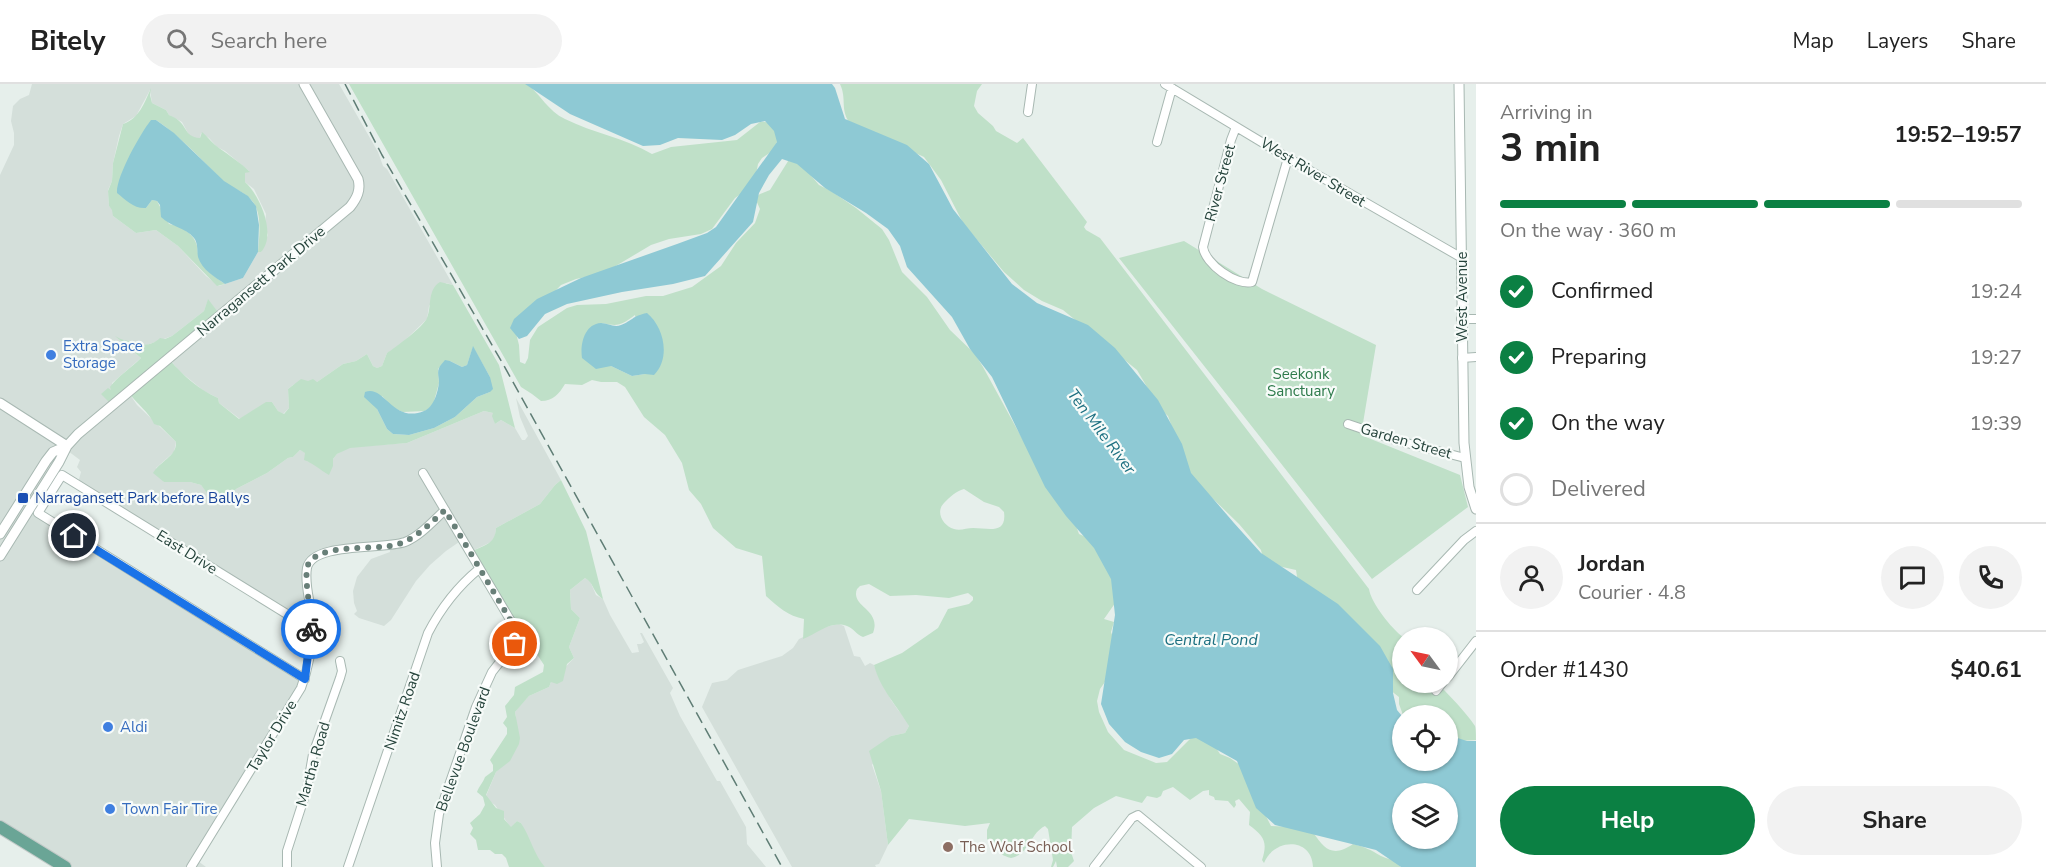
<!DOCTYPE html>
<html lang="en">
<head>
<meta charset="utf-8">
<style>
	:root { --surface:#fff; --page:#f2f2f2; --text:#222; --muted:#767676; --line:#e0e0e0; --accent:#0b8043 }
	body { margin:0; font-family:"Nunito Sans",sans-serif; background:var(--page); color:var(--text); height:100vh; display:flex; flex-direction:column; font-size:22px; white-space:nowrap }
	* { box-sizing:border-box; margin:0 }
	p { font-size:20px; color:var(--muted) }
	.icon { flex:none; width:33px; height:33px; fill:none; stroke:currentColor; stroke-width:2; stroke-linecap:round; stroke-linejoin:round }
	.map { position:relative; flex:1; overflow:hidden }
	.panel { display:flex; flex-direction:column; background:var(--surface); width:570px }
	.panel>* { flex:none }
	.needle { width:39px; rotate:303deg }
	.tools { position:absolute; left:1392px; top:543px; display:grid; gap:12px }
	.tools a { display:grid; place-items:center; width:66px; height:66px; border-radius:50%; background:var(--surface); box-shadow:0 2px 4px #0004; font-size:30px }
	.pin { position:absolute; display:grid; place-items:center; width:51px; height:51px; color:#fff; margin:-26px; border:3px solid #fff; border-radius:50%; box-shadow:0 2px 6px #0007 }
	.courier { position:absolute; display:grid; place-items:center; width:60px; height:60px; margin:-30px; border:4px solid #1a73e8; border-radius:50%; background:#fff; color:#222; box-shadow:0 2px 8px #0007 }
	.summary em { font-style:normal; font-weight:700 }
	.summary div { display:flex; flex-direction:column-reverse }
	.summary { display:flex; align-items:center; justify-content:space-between; height:102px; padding:0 24px }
	h1 { font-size:39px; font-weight:700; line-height:45px }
	.bar { display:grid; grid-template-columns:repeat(4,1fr); gap:9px 6px; align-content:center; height:72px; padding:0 24px }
	.bar i { height:8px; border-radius:4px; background:var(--line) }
	.bar .on { background:var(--accent) }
	.bar p { grid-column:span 4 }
	.line { display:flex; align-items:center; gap:15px; padding:0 24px; border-top:2px solid var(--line) }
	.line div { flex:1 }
	.round { display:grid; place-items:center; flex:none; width:63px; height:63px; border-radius:32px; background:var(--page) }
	ol { padding:0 24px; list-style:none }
	li { display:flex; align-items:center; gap:18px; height:66px }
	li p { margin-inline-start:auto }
	li .icon { padding:6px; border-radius:50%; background:var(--accent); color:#fff; stroke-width:4 }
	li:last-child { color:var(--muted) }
	li i { width:33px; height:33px; border:3px solid var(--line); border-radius:50% }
	.action { display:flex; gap:12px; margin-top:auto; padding:12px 24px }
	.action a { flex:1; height:69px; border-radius:36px; background:var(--accent); color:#fff; font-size:24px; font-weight:700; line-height:69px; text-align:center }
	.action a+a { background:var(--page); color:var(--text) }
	header { display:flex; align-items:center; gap:36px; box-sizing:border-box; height:84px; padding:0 30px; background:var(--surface); border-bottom:2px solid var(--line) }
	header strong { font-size:28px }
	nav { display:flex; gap:33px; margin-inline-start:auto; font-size:21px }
	.search { width:420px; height:54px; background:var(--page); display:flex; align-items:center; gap:15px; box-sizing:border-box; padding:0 21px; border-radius:33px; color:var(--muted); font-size:22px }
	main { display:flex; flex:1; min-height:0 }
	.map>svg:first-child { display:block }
	.built { fill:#d4dfda; fill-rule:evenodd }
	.green { fill:#bfe0c8; fill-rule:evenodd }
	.water { fill:#8ec9d4; fill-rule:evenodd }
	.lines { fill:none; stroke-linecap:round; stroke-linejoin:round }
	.minor-casing { stroke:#a8b8b2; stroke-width:10 }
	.tertiary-casing { stroke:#a8b8b2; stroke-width:11 }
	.primary-casing { stroke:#c2cac8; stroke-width:14 }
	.minor { stroke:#fff; stroke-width:8 }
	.tertiary { stroke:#fff; stroke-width:9 }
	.primary { stroke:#6aa596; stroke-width:12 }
	.rail { stroke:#5f7d75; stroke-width:1.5; stroke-dasharray:12 6; stroke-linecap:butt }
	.done { stroke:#687f78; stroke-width:6; stroke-dasharray:0 10.8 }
	.route { stroke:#1a73e8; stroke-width:8 }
	.shop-dot { fill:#3f7fe0; stroke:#f7fbf9; stroke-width:2 }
	.transit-dot { fill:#1a4fb4; stroke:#f7fbf9; stroke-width:2 }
	.education-dot { fill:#8d6e63; stroke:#f7fbf9; stroke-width:2 }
	.labels { text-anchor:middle; stroke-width:4.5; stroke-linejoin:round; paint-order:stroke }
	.street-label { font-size:15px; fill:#24423a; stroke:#f7fbf9 }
	.shop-label { font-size:15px; fill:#366cbe; stroke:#f7fbf9; text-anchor:start }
	.park-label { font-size:15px; fill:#2d7a4b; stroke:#f7fbf9 }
	.transit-label { font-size:15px; fill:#164399; stroke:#f7fbf9; text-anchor:start }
	.education-label { font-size:15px; fill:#785e54; stroke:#f7fbf9; text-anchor:start }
	.water-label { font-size:16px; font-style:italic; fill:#1c6f80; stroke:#f7fbf9 }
</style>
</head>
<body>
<header>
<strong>Bitely</strong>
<div class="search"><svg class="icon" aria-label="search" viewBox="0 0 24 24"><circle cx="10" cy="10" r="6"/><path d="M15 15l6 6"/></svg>Search here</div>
<nav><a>Map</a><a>Layers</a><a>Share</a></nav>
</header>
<main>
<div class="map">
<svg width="1476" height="783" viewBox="0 0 1476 783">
	<rect width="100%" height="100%" fill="#e6efeb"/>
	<path class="built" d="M32 0H339L378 68 383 82 387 85 453 201 446 199 429 222 427 235 398 263 387 269 382 282 377 284 373 282 367 270 356 277 343 280 317 298 309 297 293 301 288 305 289 324 283 330 278 327 272 318H267L240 335 219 319 218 314 204 307 178 286 170 275 221 232 208 216 204 227 172 252 147 261H138L132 257 125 258 119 255 141 274 112 299V307H104L129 309 137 321 176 358 174 368 156 384 164 398H190L201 401 211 413 228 416 236 405 267 389 288 374 293 373 300 366 306 369 307 377 331 385 333 375 337 370 350 363 407 359 484 327 493 329 495 340 501 336 515 344 522 356H525L528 352 520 333 516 314 561 396 555 401 540 420 496 444 495 454 493 457 470 468 462 456 446 467 430 481 416 497 391 536 384 542 359 534 354 530 357 527 354 519 353 507 357 493 371 475 390 468 389 462 349 465 315 474 309 486 311 543 78 399 81 388 77 383 80 376 68 367 32 425 307 595 198 777 206 783H65L0 742V91L14 61V49L11 37 13 22 20 15 29 11ZM150 6 152 19 166 26 169 31 182 38 189 51 193 54H200L201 49 209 54 217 63 225 67 249 87 245 89V98L254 105 266 130 265 142 268 151 261 168H258L243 194 219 202 206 192 178 162 156 146 136 149 113 132V126L109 122 108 106 112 97 113 79 119 52 123 40 136 32Z
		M585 494 590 497 596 511 603 515 610 531 632 569 639 568 637 560H641L644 558 640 549H642L673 604 670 609 680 632 717 697H720L746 743 747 760 766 783H545L539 778 521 739 517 737 511 744 495 721 489 717 486 712 496 688 507 678 516 633 515 628 518 624 529 612 549 603 551 598 574 574 569 563 580 534 571 525 570 506Z
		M839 540 844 542 854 572 860 573 865 582 870 579 874 581 878 592 891 616 898 626 905 633 909 642 905 649 891 652 872 681 881 707 888 761 879 780 875 781 876 783H792L702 623 712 599 727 596 738 586 782 572 793 564 799 555 825 543Z"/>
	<path class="green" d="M349 0H527C541 11 548 27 565 35 593 49 625 54 652 70L671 63 737 56 760 38C770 36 774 45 779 52L774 66 762 74 758 80 754 101 735 114 712 145 701 150 669 155 651 161 604 189 576 195 561 201 516 249 519 261 520 278 525 280 528 274 530 256 538 243 567 224 577 221 606 220 646 212H663L692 203 721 182 736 159 755 139 760 125 755 114 760 110 770 106 790 74 803 82 819 101 831 107 856 124 882 145 889 156 902 188 927 213 950 246 975 270 983 283 1024 358 1075 439 1079 450 1100 459 1118 515 1104 535 1114 538 1111 548 1115 559 1107 595 1100 605 1097 617 1099 628 1108 648 1124 666 1156 679 1167 678 1192 653 1204 652 1213 659 1220 670 1230 674 1240 681 1271 742 1295 743 1313 748C1325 767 1334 773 1353 760 1365 763 1371 766 1381 772 1387 775 1395 776 1401 778L1400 783H1313C1312 753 1274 754 1264 779L1262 776C1268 758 1264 752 1249 741L1250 728 1239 715 1235 717 1236 721 1234 724 1228 717 1215 716 1214 713 1209 711V706L1203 707 1190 716 1173 703 1163 707 1161 712 1157 714 1147 712 1142 719 1116 712 1094 724 1072 743 1071 768 1074 777 1068 783H1057L1056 777 1053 783H1051L1053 776 1048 745 1045 742C1030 749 1029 771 1011 774 995 770 998 763 987 755V746L990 739 965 742 909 735 888 761 881 707 869 667 891 652 905 649 909 642C898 623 880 605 874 581L902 569 938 544 948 525 969 520 973 516V513L968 509 949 514 916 511 890 512 869 500 860 502 857 505C850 523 882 525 873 549L863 553C857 551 853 544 847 542 831 536 818 549 803 555L804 535C788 532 778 523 766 512L762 472 736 464 713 444 701 420 689 406 682 379 665 351 644 333 625 303 617 298H601L592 296 582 301 565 300C559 310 553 317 541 317L532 310 521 303ZM635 231 645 290 632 292 611 282 602 239C619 243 621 241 635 231ZM964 405 984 418 999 423 1004 428C1007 451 988 444 973 444 967 444 960 447 954 445 943 442 935 428 944 419 950 413 956 407 964 405Z
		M840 0H982L977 7 974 22 978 29 993 42 996 47 1017 59 1023 54 1087 138 1084 143 1086 146 1100 154 1369 505C1371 519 1392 545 1403 553L1402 598H1436C1449 611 1465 627 1475 642 1476 645 1476 652 1476 656L1458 657 1448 650V632L1403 631 1399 620V613L1390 606 1298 499 1296 486 1264 479 1261 466 1239 440 1203 405 1188 387 1168 332 1160 325 1137 286 1063 226 1042 217 1024 206 1004 188 963 139 941 96 924 73 849 38C840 24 847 15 840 0Z
		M151 4 150 11 152 19 166 26 169 31C189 38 182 53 200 54L202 48C208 53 213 60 219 64 230 72 241 79 250 88L245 89V98C260 111 277 151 261 168H258C259 154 262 135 255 121 248 108 232 105 222 96 201 75 181 53 156 36L146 124 152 116 157 117 169 140C180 142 192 148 196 159 198 163 197 168 199 173 203 185 215 193 225 200L217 202 178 162 156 146 136 149 113 132 112 126 109 122 108 107 112 97 113 79 123 40C139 35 145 18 151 4Z
		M1184 157 1262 205 1376 261 1361 351 1460 391 1468 423 1372 495 1119 174Z
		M440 198 453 201 499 281 515 344 501 336 495 340 492 332 493 329 484 327 407 359 350 364 337 370 333 375V382L329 391C320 386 313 379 304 376L305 369 300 366 293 373 288 374 267 389 236 405 228 416 216 421 201 401 190 398H164L153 389C160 377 177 372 176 358L160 342 154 340C150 329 136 319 129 309L111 320 101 310 108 304 111 306 110 303C117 293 132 283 141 274L115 252C123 257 126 256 133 258 144 262 151 262 160 254L165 255 172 252 204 227 208 215 221 232 170 276C183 292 200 306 218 314L219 319 239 335 266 318H272L278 327 284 330 289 324 288 305 301 295 308 297 313 295 317 298 343 280 356 277 367 270 373 282 377 284 382 282 387 269C395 264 424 242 427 234 432 222 427 206 440 198ZM473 263 490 293V308L477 313 455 333 434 344 409 351 393 350 387 345 377 325 382 312 393 324 403 328 425 327 433 321 439 299 438 285 445 277H450L462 283 467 281Z
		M561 396 586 447 603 515C592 508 595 500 585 494L570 506 571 525 580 534 569 563 574 574 567 580 563 597 557 600 551 598 549 603 529 612 515 628 520 654 519 660 510 677 496 688 486 711 496 724 504 727V735L511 743 517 737 521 739C530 752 534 771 545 783H509L506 774 502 770H495L490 766H478L476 756 470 750 473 744 470 739 480 730 485 721 483 713 477 708C479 702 483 699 485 693L493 687V681L490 676 507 650V644L503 639 507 633 505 622 514 611 515 603 543 588 544 581 470 468C484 461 495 461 496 444L540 420 555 401Z"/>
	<path class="water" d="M525 0H832L835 4 845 35 907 61 929 80 953 125 1012 200 1037 219 1088 241 1115 264 1158 316 1182 360 1191 389 1234 439 1261 469 1338 520 1380 562 1393 585V609L1397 626 1402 632V676H1448V651L1467 657H1476V783H1401L1376 766 1275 741 1256 724 1237 677 1196 654 1184 656 1172 670 1159 674 1141 668 1125 658 1109 640 1101 620 1115 531 1111 495 1094 464 1066 432 1045 403 992 293 970 265 952 233 907 183 900 162 888 145 866 129 825 104 797 80 782 75 769 91 759 109 753 138 705 192 673 200 622 208 567 220 545 230 527 252 519 255 510 244 514 235 537 215 581 194 677 160 707 149 716 143 777 58 774 47 765 37 751 40 735 51 722 56 678 54 660 61 643 62 570 30ZM1402 710H1448V754H1402Z
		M151 36H156L174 49 224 97 248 112 256 122 259 141 258 168 243 194 225 200C215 193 202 186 198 173 197 166 198 159 194 154 185 143 171 143 161 133L160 121 157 117 152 116 146 124C134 125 126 116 117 109 116 93 140 50 151 36Z
		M647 229C664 243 671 274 654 291L645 290 632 292 611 282 596 285 582 274C580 261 584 240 601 239 608 239 614 244 621 241 632 237 632 232 647 229Z
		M473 262 490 293 493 305 490 308 477 313 455 333 434 344 409 351 393 350 387 345 377 325 364 313 365 308C384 300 393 340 424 327 434 323 438 308 439 298 439 294 437 288 439 284 440 281 443 279 445 276L450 277 462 283 467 281Z"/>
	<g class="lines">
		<defs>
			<path id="minor" d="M1165 0 1288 74 1462 174
				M1028 28 1032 0
				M1236 43 1231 56 1203 163C1205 180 1236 202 1252 198L1288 74
				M1157 58 1172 4
				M1461 235H1476
				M1462 274 1476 273
				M1348 340 1395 356 1465 374
				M423 389 515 544 517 556 492 588 476 623 439 730 435 759 437 783
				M1417 506 1464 456 1476 447
				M1448 593 1476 557
				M305 595 38 429 62 391 311 545
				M1436 607 1443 598
				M191 783 301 604C309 583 313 557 312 535 311 519 304 501 307 484 312 458 383 466 405 458 420 452 433 437 445 426
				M287 783V767L307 705 313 670 340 594 342 587 340 577
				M348 783 428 549C441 524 457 503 479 485
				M1094 783 1132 734 1138 731 1201 783"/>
			<path id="tertiary" d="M1459 0 1464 359 1469 403 1476 425
				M0 319 67 362
				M0 450 46 377 53 368 67 362
				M0 472 59 378 67 362 78 350 350 123C357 114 361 106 358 95L304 0"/>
			<path id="primary" d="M0 743 65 783"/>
		</defs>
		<use href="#minor" class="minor-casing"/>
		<use href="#tertiary" class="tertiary-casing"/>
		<use href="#primary" class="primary-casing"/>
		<use href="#minor" class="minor"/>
		<use href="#tertiary" class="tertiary"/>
		<use href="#primary" class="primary"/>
		<path class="rail" d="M345 0 382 71 503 280 782 783"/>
	</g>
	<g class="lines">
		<path class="done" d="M311 545C312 529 303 494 308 481 317 459 375 466 396 461 416 455 429 440 445 426L515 544 517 551 515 560"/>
		<path class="route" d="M74 452 305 595 311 545"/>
	</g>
	<g class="shop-dot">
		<circle cx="51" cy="271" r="6"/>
		<circle cx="108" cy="643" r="6"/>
		<circle cx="110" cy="725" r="6"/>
	</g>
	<rect class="transit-dot" x="17" y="408" width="12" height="12" rx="3"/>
	<circle class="education-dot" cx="948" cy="763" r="6"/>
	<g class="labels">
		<g class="street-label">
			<text transform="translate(1313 88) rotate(31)" y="5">West River Street</text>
			<text transform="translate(1220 99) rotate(-75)" y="5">River Street</text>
			<text transform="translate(261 197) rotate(-40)" y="5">Narragansett Park Drive</text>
			<text transform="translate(1462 213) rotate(-90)" y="5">West Avenue</text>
			<text transform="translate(1406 357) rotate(16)" y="5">Garden Street</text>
			<text transform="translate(187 468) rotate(32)" y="5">East Drive</text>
			<text transform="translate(402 627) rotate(-71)" y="5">Nimitz Road</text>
			<text transform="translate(272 652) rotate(-59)" y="5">Taylor Drive</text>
			<text transform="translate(463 665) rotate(-70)" y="5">Bellevue Boulevard</text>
			<text transform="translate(313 680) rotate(-74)" y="5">Martha Road</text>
		</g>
		<g class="shop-label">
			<text x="63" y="267">Extra Space<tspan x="63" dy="17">Storage</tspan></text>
			<text x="120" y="648">Aldi</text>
			<text x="122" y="730">Town Fair Tire</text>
		</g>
		<g class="park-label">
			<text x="1301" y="295">Seekonk<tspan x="1301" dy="17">Sanctuary</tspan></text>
		</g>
		<g class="transit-label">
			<text x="35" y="419">Narragansett Park before Ballys</text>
		</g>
		<g class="education-label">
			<text x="960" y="768">The Wolf School</text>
		</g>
		<g class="water-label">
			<text transform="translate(1102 347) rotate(53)" y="6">Ten Mile River</text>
			<text x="1211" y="561">Central Pond</text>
		</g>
	</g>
</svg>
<div class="tools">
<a><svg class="needle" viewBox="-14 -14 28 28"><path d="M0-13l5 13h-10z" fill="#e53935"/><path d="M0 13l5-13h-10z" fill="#767676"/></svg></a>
<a><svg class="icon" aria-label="locate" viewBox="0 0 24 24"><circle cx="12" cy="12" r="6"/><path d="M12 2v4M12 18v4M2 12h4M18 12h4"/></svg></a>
<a><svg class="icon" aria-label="layers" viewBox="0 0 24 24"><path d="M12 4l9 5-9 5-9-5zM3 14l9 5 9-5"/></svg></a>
</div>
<div class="pin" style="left:515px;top:560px;background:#ea580c"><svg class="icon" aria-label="bag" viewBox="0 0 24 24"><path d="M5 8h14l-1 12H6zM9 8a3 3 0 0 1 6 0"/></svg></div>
<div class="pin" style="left:74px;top:452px;background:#1f2937"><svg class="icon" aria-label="home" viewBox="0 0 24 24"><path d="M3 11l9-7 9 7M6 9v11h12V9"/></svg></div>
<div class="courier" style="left:311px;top:545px"><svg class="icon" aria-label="bike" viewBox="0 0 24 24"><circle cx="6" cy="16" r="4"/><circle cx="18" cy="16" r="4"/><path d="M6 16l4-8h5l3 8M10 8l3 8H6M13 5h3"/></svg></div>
</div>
<section class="panel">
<div class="summary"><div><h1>3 min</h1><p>Arriving in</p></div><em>19:52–19:57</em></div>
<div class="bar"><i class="on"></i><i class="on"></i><i class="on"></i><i></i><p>On the way · 360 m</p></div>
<ol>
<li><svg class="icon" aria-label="check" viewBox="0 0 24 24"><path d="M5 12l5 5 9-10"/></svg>Confirmed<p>19:24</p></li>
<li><svg class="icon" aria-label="check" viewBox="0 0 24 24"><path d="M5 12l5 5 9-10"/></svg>Preparing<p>19:27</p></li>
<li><svg class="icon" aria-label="check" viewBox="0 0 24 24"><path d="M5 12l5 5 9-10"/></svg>On the way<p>19:39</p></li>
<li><i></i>Delivered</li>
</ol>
<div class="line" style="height:108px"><a class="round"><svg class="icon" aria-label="person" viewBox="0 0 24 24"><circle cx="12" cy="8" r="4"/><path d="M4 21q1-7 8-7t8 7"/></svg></a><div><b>Jordan</b><p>Courier · 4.8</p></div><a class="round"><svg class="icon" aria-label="chat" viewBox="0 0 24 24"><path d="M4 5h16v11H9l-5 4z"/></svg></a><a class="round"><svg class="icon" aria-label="phone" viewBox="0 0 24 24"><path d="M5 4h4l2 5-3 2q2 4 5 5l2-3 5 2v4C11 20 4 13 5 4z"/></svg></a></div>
<div class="line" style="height:78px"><div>Order #1430</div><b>$40.61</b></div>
<div class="action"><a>Help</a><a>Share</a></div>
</section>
</main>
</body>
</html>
